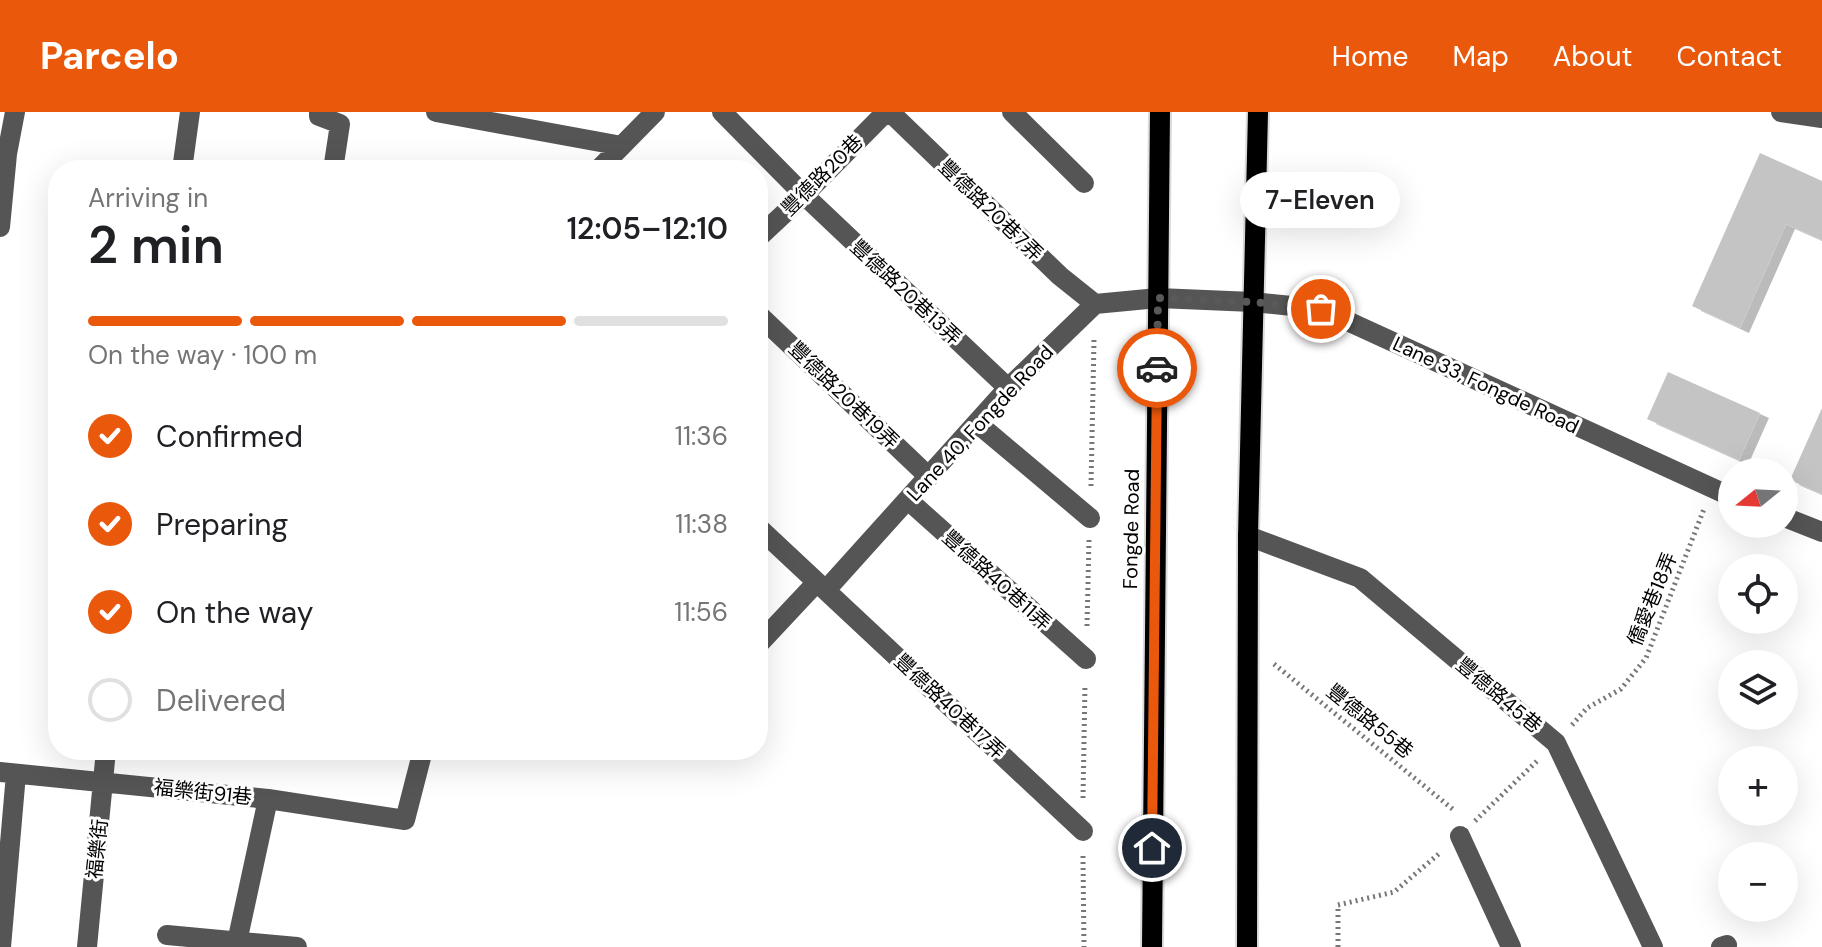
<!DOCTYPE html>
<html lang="en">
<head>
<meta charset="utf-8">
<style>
	:root { --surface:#fff; --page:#f6f6f6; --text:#202124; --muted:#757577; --line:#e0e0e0; --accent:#ea580c }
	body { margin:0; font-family:"DM Sans","Noto Sans TC",sans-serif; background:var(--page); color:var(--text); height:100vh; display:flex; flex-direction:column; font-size:30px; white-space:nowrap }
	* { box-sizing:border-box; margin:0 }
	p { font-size:26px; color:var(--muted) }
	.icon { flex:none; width:44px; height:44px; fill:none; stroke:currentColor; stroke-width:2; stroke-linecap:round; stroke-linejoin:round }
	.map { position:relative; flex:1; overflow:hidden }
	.drawer { position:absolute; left:48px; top:48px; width:720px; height:600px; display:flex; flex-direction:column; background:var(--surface); border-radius:32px; box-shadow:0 8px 32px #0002 }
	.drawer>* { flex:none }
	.needle { width:52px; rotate:252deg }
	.buttons { position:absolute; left:1718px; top:346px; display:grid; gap:16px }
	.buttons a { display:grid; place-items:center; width:80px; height:80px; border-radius:50%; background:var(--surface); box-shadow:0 8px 32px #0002; font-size:40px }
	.pin { position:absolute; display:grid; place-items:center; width:68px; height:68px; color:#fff; margin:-34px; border:4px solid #fff; border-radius:50%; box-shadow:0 2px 8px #0007 }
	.courier { position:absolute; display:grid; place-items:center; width:80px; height:80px; margin:-40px; border:6px solid #ea580c; border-radius:50%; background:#fff; color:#222; box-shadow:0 2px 10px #0007 }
	.bubble { position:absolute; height:56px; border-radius:28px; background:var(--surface); box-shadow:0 8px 32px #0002; font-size:26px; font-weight:600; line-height:56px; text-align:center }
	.summary em { font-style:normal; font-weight:600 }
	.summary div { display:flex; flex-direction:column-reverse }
	.summary { display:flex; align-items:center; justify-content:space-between; height:136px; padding:0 40px }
	h1 { font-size:52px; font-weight:600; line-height:60px }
	.bar { display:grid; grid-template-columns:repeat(4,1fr); gap:12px 8px; align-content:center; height:96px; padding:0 40px }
	.bar i { height:10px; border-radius:6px; background:var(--line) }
	.bar .active { background:var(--accent) }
	.bar p { grid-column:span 4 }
	ol { padding:0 40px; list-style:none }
	li { display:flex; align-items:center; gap:24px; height:88px }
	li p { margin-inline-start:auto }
	li .icon { padding:8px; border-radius:50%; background:var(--accent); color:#fff; stroke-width:4 }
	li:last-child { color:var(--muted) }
	li i { width:44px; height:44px; border:4px solid var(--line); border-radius:50% }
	header { display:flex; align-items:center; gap:48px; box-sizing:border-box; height:112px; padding:0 40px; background:var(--accent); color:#fff }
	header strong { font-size:38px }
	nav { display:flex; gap:44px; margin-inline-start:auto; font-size:28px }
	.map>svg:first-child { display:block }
	.building { fill:#c4c4c4; filter:url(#shadow) }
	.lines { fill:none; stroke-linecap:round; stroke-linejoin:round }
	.major-casing { stroke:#dbdbdb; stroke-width:24 }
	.path { stroke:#777; stroke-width:5; stroke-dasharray:2 4; stroke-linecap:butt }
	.minor { stroke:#555; stroke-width:20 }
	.major { stroke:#000; stroke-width:20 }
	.done { stroke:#595959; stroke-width:8; stroke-dasharray:0 14.4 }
	.route { stroke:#ea580c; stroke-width:10 }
	.labels { text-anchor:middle; stroke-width:6; stroke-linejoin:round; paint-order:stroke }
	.street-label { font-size:20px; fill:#000; stroke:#fff }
</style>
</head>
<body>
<header>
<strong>Parcelo</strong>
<nav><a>Home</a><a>Map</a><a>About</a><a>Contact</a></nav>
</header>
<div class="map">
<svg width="1822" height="835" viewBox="0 0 1822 835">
	<defs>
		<filter id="shadow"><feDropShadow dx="9" dy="5" stdDeviation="0" flood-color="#0004"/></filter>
	</defs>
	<rect width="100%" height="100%" fill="#fff"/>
	<path class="building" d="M1760 41 1822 69V128L1786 112 1740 216 1692 194Z
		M1668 260 1760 301 1739 348 1647 307Z
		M1822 296V382L1790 368Z"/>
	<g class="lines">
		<defs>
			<path id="major" d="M1152 835 1160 0
				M1247 835 1248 424 1258 0"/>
		</defs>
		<use href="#major" class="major-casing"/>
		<path class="path" d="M1091 374 1094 228
			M1087 514 1089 428
			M1274 552 1455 699
			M1572 613 1587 596 1621 577 1646 546 1704 397
			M1083 686 1085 572
			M1475 709 1537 649
			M1083 744 1084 835
			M1338 835V793L1394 780 1441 740"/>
		<path class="minor" d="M319 0V4L340 12 333 58
			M436 0 622 34
			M722 0 804 83 1008 276
			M890 0 1060 164 1095 192
			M1012 0 1084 71
			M1781 0 1822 6
			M182 58 190 0
			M598 58 655 0
			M0 115 7 42 15 0
			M758 126 804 83 886 0
			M758 202 929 365
			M977 311 1090 406
			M908 388 1086 547
			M1784 405 1822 420
			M758 415 1083 719
			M1248 424 1360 466 1556 631 1653 835
			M826 478 1008 276 1095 192 1158 186 1253 190 1321 197 1732 385
			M758 533 817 470
			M0 660 268 687 405 708 423 638
			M1460 724 1511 835
			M167 823 297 835
			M237 830 268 687
			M1 835 16 662
			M87 835 106 638
			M1721 835 1727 833"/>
		<use href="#major" class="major"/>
	</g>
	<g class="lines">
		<path class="done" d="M1157 256 1158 186 1253 190 1321 197"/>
		<path class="route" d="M1152 736 1157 256"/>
	</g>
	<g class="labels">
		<g class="street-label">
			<text transform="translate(822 63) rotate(-45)" y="7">豐德路20巷</text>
			<text transform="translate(991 98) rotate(44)" y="7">豐德路20巷7弄</text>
			<text transform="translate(906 180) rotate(43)" y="7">豐德路20巷13弄</text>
			<text transform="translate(1486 273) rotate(25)" y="7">Lane 33, Fongde Road</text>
			<text transform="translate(844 283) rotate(44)" y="7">豐德路20巷19弄</text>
			<text transform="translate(980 311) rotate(-47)" y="7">Lane 40, Fongde Road</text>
			<text transform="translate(1131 417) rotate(-89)" y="7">Fongde Road</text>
			<text transform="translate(997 468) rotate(42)" y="7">豐德路40巷11弄</text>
			<text transform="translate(1652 487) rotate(-68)" y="7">僑愛巷18弄</text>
			<text transform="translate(1499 583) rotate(40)" y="7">豐德路45巷</text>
			<text transform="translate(950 594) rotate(43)" y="7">豐德路40巷17弄</text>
			<text transform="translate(1370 609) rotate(39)" y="7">豐德路55巷</text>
			<text transform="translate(203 680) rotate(6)" y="7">福樂街91巷</text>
			<text transform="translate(97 737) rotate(-84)" y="7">福樂街</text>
		</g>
	</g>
</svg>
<div class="buttons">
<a><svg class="needle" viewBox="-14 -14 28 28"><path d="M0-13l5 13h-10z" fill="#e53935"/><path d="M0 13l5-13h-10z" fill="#757577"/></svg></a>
<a><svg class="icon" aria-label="locate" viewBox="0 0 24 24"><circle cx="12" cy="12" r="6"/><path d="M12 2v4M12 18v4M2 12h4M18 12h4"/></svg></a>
<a><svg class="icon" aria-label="layers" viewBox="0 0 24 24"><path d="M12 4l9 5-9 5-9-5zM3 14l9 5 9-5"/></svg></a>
<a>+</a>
<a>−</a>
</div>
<div class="pin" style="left:1321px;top:197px;background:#ea580c"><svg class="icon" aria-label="bag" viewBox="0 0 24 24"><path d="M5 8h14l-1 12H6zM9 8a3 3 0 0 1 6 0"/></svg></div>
<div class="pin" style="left:1152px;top:736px;background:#1f2937"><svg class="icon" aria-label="home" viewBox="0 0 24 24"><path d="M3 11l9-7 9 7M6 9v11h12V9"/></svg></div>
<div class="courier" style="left:1157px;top:256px"><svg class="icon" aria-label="car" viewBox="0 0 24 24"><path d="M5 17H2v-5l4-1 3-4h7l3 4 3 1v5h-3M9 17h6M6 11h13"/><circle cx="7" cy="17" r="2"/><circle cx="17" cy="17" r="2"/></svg></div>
<div class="bubble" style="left:1240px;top:60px;width:160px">7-Eleven</div>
<section class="drawer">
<div class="summary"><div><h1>2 min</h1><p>Arriving in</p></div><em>12:05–12:10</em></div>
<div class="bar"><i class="active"></i><i class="active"></i><i class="active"></i><i></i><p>On the way · 100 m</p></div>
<ol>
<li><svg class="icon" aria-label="check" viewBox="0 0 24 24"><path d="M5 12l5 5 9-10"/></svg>Confirmed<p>11:36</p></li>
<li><svg class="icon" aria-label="check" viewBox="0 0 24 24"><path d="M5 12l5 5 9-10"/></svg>Preparing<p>11:38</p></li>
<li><svg class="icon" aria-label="check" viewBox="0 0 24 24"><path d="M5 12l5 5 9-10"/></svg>On the way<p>11:56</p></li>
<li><i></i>Delivered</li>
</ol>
</section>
</div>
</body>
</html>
